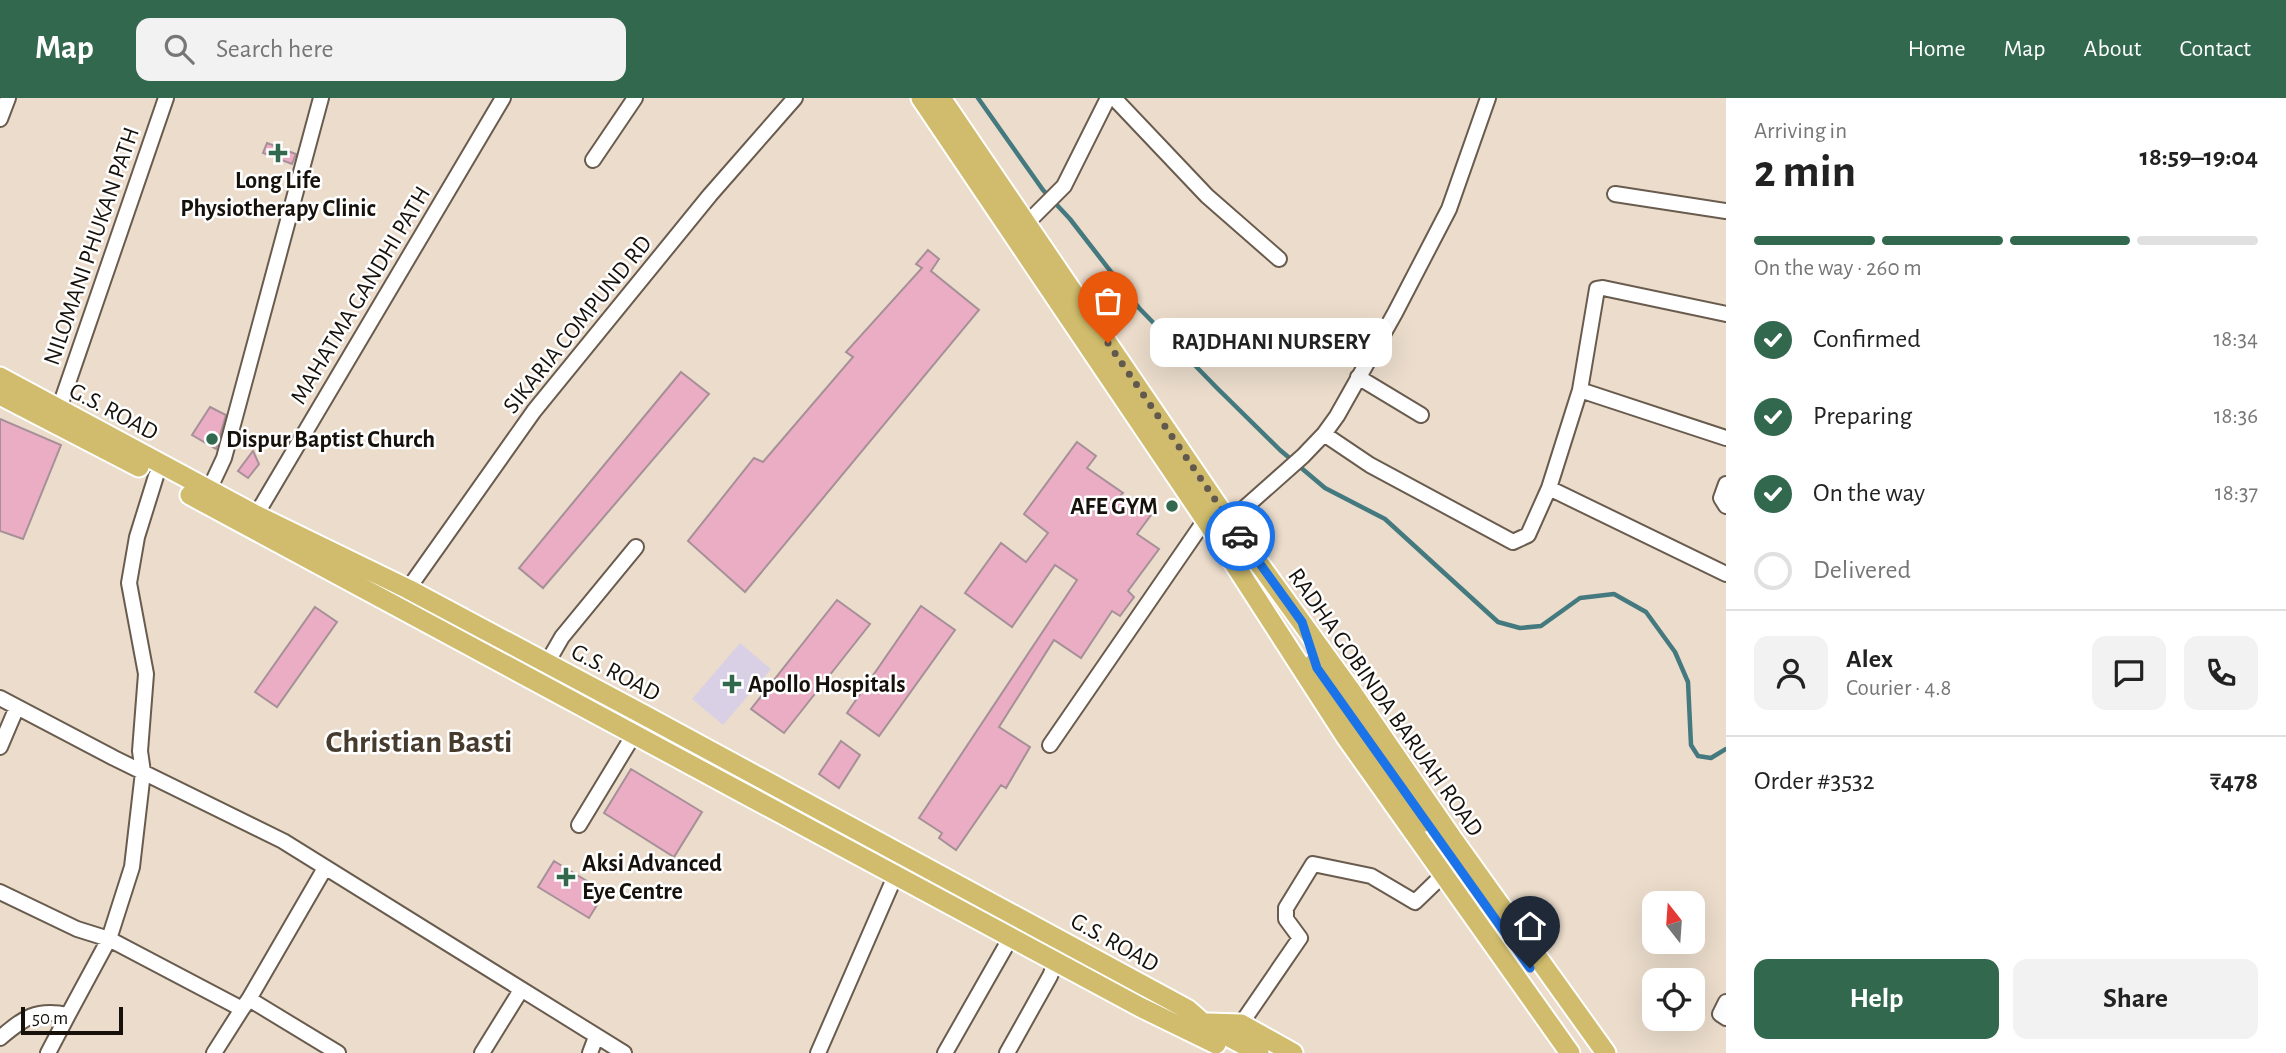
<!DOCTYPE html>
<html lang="en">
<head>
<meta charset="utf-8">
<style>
	:root { --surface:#fff; --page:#f2f2f2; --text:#222; --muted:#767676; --line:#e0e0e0; --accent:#32684d }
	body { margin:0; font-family:"Alegreya Sans",sans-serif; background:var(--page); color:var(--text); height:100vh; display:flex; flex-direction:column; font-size:26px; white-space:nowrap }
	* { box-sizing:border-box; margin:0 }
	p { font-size:23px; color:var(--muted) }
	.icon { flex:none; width:38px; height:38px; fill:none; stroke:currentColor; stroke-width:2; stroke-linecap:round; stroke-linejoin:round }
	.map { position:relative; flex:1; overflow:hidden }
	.side { display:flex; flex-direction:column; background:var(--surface); width:560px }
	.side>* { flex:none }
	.needle { width:46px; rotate:343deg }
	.fabs { position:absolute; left:1642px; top:793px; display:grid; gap:14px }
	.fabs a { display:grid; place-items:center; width:63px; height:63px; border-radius:14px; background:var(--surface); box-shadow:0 7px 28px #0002; font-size:35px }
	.scale { position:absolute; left:21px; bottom:18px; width:102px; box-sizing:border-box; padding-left:7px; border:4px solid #16110b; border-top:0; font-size:19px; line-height:24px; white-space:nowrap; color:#16110b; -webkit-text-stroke:5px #fff; paint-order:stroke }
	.pin { position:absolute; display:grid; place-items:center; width:60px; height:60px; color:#fff; margin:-72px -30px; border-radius:50% 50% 50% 0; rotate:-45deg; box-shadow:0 0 7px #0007 }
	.pin .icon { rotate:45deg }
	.courier { position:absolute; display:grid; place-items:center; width:70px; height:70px; margin:-35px; border:5px solid #1a73e8; border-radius:50%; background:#fff; color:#222; box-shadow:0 2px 9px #0007 }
	.bubble { position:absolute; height:49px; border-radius:14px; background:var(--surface); box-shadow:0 7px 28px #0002; font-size:23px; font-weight:600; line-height:49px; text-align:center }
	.head em { font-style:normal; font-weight:600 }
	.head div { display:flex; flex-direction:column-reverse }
	.head { display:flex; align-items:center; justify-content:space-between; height:119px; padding:0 28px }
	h1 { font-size:46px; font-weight:600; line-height:52px }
	.bar { display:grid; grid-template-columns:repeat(4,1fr); gap:10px 7px; align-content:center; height:84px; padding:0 28px }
	.bar i { height:9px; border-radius:5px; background:var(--line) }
	.bar .on { background:var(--accent) }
	.bar p { grid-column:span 4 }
	.line { display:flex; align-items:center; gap:18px; padding:0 28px; border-top:2px solid var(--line) }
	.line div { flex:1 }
	.round { display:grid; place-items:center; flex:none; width:74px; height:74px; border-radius:14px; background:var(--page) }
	ol { padding:0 28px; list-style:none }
	li { display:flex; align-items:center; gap:21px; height:77px }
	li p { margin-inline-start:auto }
	li .icon { padding:7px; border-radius:50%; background:var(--accent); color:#fff; stroke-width:4 }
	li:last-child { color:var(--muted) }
	li i { width:38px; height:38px; border:4px solid var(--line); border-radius:50% }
	.button { display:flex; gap:14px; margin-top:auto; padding:14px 28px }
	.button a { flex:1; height:80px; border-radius:14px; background:var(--accent); color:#fff; font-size:28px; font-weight:600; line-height:80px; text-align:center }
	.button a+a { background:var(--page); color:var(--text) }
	header { display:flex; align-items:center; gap:42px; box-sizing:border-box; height:98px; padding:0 35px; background:var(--accent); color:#fff }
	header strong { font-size:33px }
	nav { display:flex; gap:38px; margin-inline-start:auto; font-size:24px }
	.search { width:490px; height:63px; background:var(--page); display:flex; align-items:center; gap:18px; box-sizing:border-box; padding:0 24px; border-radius:14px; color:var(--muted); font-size:26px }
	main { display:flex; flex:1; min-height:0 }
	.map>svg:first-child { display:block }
	.medical { fill:#d9d0e5 }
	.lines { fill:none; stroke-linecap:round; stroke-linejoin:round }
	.stream { stroke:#447a7f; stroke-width:4.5 }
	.building { fill:#ebadc4; stroke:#a69098; stroke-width:2 }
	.minor-casing { stroke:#695c4e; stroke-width:18 }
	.major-casing { stroke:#fff; stroke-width:23 }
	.minor { stroke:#fff; stroke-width:14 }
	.major { stroke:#d0bc6c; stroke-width:19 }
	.done { stroke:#61584e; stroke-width:7; stroke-dasharray:0 12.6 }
	.route { stroke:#1a73e8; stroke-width:9 }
	.poi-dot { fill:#32684d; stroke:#fff; stroke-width:2.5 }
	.labels { text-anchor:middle; stroke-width:5; stroke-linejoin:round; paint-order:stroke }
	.poi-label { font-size:24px; font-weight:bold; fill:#16110b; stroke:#fff; text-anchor:start }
	.street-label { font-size:24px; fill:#16110b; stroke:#fff }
	.district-label { font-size:32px; font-weight:bold; fill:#463b2d; stroke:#fff }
</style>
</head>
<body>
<header>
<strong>Map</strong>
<div class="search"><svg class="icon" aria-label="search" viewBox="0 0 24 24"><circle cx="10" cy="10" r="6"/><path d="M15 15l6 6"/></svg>Search here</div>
<nav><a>Home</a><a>Map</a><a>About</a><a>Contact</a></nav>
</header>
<main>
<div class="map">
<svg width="1726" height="955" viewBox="0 0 1726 955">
	<rect width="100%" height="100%" fill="#ebdccb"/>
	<path class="medical" d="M740 545 771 571 723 627 692 601Z"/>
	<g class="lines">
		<path class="stream" d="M978 0 1043 92 1070 121 1139 210 1217 290 1280 352 1325 390 1385 421 1498 524 1520 530 1541 528 1580 500 1614 496 1646 514 1675 554 1688 584 1691 647 1698 658 1711 660 1726 651"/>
	</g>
	<path class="building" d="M267 45 296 56 292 66 263 55Z
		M928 152 939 161 931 173 979 212 745 494 688 443 754 360 763 364 853 259 846 254 922 170 916 166Z
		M681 274 709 296 543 490 519 470Z
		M210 309 226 317 216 351 192 337Z
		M0 321 61 347 23 441 0 433Z
		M1077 344 1096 358 1087 370 1123 395 1120 398 1151 417 1137 436 1159 451 1128 493 1134 499 1120 518 1112 513 1081 560 1054 542 999 629 1030 649 1006 690 1001 687 956 752 939 740 942 735 919 720 1077 482 1055 467 1012 529 965 495 1001 445 1026 464 1048 435 1024 416Z
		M253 353 259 366 248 380 238 373Z
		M837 502 870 526 784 635 751 611Z
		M921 508 955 532 879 638 847 615Z
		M315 509 337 524 277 609 255 594Z
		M841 643 860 657 839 690 819 676Z
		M631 671 702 714 674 759 604 715Z
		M554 763 605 794 589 820 538 789Z"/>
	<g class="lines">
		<defs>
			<path id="minor" d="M1114 0 1207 98 1279 161
				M0 21 8 0
				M593 62 635 0
				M1615 96 1726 113
				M1027 125 1064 88 1108 0
				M1358 279 1421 317
				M1580 292 1726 340
				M59 311 166 0
				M1324 336 1370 367 1513 444 1528 437 1549 390 1580 292 1597 191 1603 190 1726 216
				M1726 386 1721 400 1726 408
				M1549 390 1726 476
				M209 392 224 360 321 0
				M256 417 503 0
				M1223 429 1303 358 1324 336 1337 318 1395 215 1449 111 1488 0
				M408 491 534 313 710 97 795 0
				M547 565 562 539 636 449
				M0 600 114 660 283 743 624 955
				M1050 647 1205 422
				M0 649 17 609
				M579 727 633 638
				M0 794 77 831 109 841 242 911 249 901 338 955
				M249 901 325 770
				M1726 904 1720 916 1726 920
				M1241 926 1300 840 1286 821V810L1313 766 1371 778 1415 804 1444 776
				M0 940C24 920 36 910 68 917L109 841 132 769 143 674 140 653 146 576 129 485 137 439 156 378
				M48 955 68 917
				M214 955 242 911
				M482 955 521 892
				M590 955 596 939
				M818 955 896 776
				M945 955 1011 839
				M1007 955 1050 878 1056 863"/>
			<path id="major" d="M921 0 1215 436 1346 639 1570 955
				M941 0 1229 424 1349 590 1452 740 1606 955
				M0 279 256 417 408 491 644 617 1187 911 1203 925 1259 955
				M0 297 139 369
				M190 397 1140 909 1216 946
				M1313 566 1425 724
				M1208 925 1241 926 1293 955"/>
		</defs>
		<use href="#minor" class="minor-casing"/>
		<use href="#major" class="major-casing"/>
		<use href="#minor" class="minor"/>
		<use href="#major" class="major"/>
	</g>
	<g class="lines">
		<path class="done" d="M1108 245 1240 438"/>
		<path class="route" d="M1240 438 1302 524 1317 570 1530 870"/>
	</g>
	<g class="poi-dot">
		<path d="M274.5 44.5h7v7h7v7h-7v7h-7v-7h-7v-7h7z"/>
		<circle cx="212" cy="341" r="7"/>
		<circle cx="1172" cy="408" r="7"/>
		<path d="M728.5 575.5h7v7h7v7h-7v7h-7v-7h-7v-7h7z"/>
		<path d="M562.5 768.5h7v7h7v7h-7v7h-7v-7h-7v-7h7z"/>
	</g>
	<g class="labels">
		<g class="poi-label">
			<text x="278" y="90" text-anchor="middle">Long Life<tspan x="278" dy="28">Physiotherapy Clinic</tspan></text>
			<text x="226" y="349">Dispur Baptist Church</text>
			<text x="1158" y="416" text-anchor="end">AFE GYM</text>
			<text x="748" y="594">Apollo Hospitals</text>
			<text x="582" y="773">Aksi Advanced<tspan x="582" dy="28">Eye Centre</tspan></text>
		</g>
		<g class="street-label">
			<text transform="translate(91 148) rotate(-71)" y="8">NILOMANI PHUKAN PATH</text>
			<text transform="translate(360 197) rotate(-59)" y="8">MAHATMA GANDHI PATH</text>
			<text transform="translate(577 226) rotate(-51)" y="8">SIKARIA COMPUND RD</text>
			<text transform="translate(114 313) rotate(28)" y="8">G.S. ROAD</text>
			<text transform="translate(616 574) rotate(28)" y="8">G.S. ROAD</text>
			<text transform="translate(1386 604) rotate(55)" y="8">RADHA GOBINDA BARUAH ROAD</text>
			<text transform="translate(1115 844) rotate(29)" y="8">G.S. ROAD</text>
		</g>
		<g class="district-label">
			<text x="419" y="654">Christian Basti</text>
		</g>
	</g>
</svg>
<div class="fabs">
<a><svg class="needle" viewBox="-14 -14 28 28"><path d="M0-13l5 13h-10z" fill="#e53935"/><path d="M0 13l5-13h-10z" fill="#767676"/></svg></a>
<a><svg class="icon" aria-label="locate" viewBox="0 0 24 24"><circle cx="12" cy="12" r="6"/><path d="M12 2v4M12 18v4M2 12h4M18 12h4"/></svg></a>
</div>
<div class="scale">50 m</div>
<div class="pin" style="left:1108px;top:245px;background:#ea580c"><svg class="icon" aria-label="bag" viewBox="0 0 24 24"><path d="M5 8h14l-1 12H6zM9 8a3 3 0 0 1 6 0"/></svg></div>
<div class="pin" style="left:1530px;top:870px;background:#1f2937"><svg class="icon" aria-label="home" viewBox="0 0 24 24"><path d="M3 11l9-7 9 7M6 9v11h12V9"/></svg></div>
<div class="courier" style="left:1240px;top:438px"><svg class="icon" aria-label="car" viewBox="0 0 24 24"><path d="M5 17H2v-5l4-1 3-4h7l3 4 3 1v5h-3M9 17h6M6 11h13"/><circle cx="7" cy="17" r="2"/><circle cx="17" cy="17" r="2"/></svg></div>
<div class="bubble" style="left:1150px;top:220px;width:242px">RAJDHANI NURSERY</div>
</div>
<section class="side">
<div class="head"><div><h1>2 min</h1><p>Arriving in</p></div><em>18:59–19:04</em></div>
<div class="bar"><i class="on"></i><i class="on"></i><i class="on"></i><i></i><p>On the way · 260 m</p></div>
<ol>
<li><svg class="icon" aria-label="check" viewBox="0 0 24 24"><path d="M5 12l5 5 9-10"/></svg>Confirmed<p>18:34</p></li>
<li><svg class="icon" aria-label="check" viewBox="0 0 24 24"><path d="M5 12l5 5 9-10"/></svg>Preparing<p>18:36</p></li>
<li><svg class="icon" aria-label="check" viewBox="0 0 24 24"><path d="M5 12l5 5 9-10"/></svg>On the way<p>18:37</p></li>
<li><i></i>Delivered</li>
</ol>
<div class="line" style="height:126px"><a class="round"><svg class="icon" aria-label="person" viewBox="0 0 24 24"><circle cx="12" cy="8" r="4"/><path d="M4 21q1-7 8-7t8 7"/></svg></a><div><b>Alex</b><p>Courier · 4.8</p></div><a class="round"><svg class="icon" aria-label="chat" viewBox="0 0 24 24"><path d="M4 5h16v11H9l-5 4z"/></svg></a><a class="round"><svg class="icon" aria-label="phone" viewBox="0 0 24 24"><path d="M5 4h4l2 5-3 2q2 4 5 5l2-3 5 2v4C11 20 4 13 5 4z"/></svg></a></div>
<div class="line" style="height:91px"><div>Order #3532</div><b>₹478</b></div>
<div class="button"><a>Help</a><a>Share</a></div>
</section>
</main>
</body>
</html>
